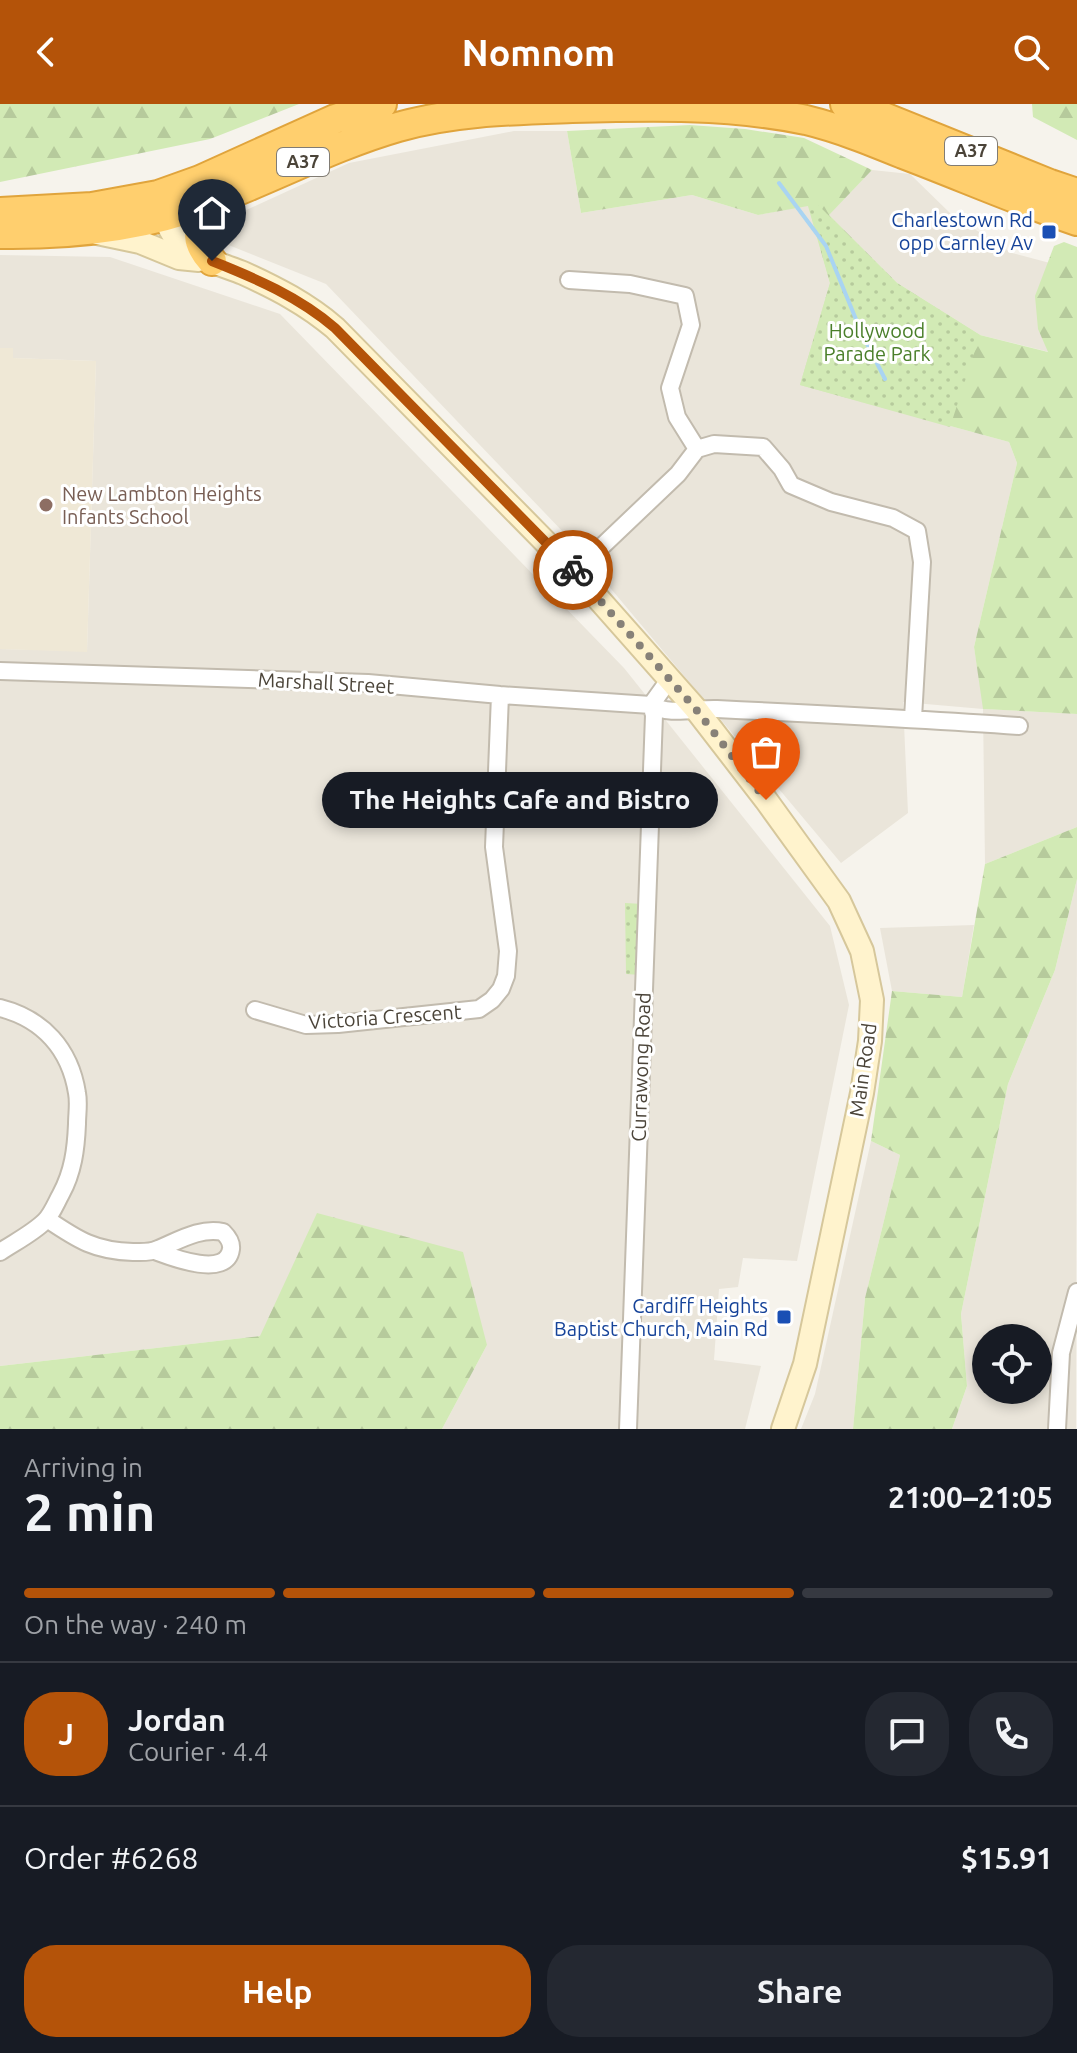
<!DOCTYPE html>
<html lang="en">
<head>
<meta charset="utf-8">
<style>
	:root { --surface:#171b24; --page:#242831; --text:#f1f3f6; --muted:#9ea1a6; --line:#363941; --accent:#b45309 }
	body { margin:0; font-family:Ubuntu,sans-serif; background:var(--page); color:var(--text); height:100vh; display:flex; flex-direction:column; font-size:30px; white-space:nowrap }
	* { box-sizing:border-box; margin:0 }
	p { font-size:26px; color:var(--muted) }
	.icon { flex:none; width:44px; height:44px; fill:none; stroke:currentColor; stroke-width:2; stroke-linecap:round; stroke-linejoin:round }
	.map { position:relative; height:1325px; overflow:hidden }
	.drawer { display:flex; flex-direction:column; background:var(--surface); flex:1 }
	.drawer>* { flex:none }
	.fabs { position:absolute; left:972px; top:1220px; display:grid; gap:16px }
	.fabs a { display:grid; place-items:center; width:80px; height:80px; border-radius:50%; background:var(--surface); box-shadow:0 4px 12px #0003; font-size:40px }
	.pin { position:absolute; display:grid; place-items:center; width:68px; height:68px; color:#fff; margin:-82px -34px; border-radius:50% 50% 50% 0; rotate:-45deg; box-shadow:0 0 8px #0007 }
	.pin .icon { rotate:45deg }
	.courier { position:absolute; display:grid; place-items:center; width:80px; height:80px; margin:-40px; border:6px solid #b45309; border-radius:50%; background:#fff; color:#222; box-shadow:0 2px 10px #0007 }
	.bubble { position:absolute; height:56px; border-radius:28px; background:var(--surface); box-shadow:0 4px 12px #0003; font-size:26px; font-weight:600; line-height:56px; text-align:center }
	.summary em { font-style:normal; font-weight:600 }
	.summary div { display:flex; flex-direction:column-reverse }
	.summary { display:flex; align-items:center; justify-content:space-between; height:136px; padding:0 24px }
	h1 { font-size:52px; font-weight:600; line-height:60px }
	.bar { display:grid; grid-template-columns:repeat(4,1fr); gap:12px 8px; align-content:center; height:96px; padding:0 24px }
	.bar i { height:10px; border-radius:6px; background:var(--line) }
	.bar .current { background:var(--accent) }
	.bar p { grid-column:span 4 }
	.line { display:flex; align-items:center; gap:20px; padding:0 24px; border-top:2px solid var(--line) }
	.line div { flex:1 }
	.round { display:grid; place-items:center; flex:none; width:84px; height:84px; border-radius:32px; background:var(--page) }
	.button { display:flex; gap:16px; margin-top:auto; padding:16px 24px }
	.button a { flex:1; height:92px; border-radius:32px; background:var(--accent); color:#fff; font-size:32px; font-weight:600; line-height:92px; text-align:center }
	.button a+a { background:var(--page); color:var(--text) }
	header { display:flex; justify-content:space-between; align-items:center; height:104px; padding:0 24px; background:var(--accent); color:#fff; font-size:36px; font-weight:600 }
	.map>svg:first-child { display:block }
	.residential { fill:#eae5da; fill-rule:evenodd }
	.education { fill:#efe8d6 }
	.forest { fill:url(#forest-firs) }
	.park { fill:url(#park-dots) }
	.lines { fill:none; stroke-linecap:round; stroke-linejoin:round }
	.stream { stroke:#a9d4f2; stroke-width:4 }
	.street-casing { stroke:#c2bbae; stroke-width:20 }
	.secondary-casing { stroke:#d6c79b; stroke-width:26 }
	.highway-casing { stroke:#e0a43c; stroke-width:32 }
	.street { stroke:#fff; stroke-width:16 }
	.secondary { stroke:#fff3cd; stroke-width:22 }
	.highway { stroke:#ffcf6e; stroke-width:28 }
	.done { stroke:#878178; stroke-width:8; stroke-dasharray:0 14.4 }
	.route { stroke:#b45309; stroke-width:10 }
	.transit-dot { fill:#1a4fb4; stroke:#fff; stroke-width:3 }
	.education-dot { fill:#8d6e63; stroke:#fff; stroke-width:3 }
	.labels { text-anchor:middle; stroke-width:6; stroke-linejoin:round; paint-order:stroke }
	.shield { fill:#fff; stroke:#817c74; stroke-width:2 }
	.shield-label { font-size:18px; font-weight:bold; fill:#4b4439 }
	.transit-label { font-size:20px; fill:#164399; stroke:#fff; text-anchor:end }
	.park-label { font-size:20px; fill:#4a7f2a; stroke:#fff }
	.education-label { font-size:20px; fill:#785e54; stroke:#fff; text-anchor:start }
	.street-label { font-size:20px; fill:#4b4439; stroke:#fff }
</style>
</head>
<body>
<header><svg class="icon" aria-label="back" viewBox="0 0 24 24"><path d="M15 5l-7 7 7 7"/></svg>Nomnom<svg class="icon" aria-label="search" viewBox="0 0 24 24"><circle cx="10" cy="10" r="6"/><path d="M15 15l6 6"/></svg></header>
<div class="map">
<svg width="1077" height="1325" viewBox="0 0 1077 1325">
	<defs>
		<pattern id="forest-firs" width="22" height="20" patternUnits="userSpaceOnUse" patternTransform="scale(2)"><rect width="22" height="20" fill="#d2eab5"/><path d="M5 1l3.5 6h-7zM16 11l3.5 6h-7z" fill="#b6ca9c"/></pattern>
		<pattern id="park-dots" width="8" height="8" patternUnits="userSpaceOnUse" patternTransform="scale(2)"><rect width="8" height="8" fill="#d2eab5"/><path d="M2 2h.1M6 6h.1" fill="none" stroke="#b6ca9c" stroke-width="1.8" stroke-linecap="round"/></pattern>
	</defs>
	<rect width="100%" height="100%" fill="#f6f3ec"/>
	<path class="residential" d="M514 27H567L581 109 692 91 758 111 808 101 830 179 801 281 1009 338 1017 359 974 543 984 605 1077 610V723L985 760 983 605 903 598 908 709 841 759 565 430 326 180 221 138 220 118 349 59Z
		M872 66 910 70 951 110 1012 149 1065 163 1049 248 980 231 897 179 828 111Z
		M0 151 110 153 280 210 624 564 830 822 849 901 797 1157 743 1154 738 1183 719 1185 714 1256 761 1262 745 1325H442L487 1241 260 1232 0 1262V545L87 547 96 257 12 254V244H0Z
		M1077 775 1076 1325H952L967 1282 961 1210 1008 980 1055 866ZM986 1234H1038V1286H986Z
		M974 821 962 893 892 887 880 824Z
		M871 1037 900 1051 865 1194 853 1325H801L815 1290Z"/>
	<path class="education" d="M0 244H13V254L96 257 87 548 0 545Z"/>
	<path class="forest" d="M0 0H299L210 35 0 78Z
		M1032 0H1077V36L1033 13Z
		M690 21 745 25 804 34 872 66 829 111 897 179 980 231 1048 248 1038 225 1035 192 1054 142 1064 138 1077 143V610L983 605 974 543 1017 359 1009 338 800 281 830 179 808 102 758 111 692 91 581 109 567 27Z
		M1077 723V775L1055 866 1008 980 961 1210 967 1282 952 1325H853L865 1194 900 1051 871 1037 892 887 962 893 985 760Z
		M317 1109 463 1148 487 1241 442 1325H0V1262L260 1232Z"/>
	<path class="park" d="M813 96 897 179 980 231 950 323 800 281 830 179 808 101Z
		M625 799 643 800 641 871 626 870Z"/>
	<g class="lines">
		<path class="stream" d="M779 79 826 142 862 230 885 275"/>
		<defs>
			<path id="street" d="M569 176 630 180 685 192 691 221 670 284 677 313 697 345 678 370 575 468
				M697 345 714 340 763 343 782 365 791 381 831 398 893 414 917 427 922 458 913 614
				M0 567 368 579 500 591 651 601C669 612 696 604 717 605 818 610 919 615 1019 622
				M0 904C43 915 70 945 77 989 79 999 77 1010 77 1020 76 1045 73 1068 61 1090 56 1099 52 1110 45 1117 33 1129 15 1138 0 1148
				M255 906 306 921 338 920 479 905 492 896 501 885 506 872 508 847 494 743 500 591
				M47 1115C78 1136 95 1147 133 1148 141 1148 150 1149 158 1145 178 1137 200 1123 223 1128 228 1133 232 1138 231 1145 227 1175 171 1153 155 1147
				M628 1325 654 611 651 601 669 576
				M1057 1325 1061 1249 1077 1188"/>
			<path id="secondary" d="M161 99C164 111 168 125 176 134 192 153 220 160 243 169 276 184 307 200 335 224L572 465 695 604 766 696 839 797 862 847 872 896 870 937 862 989 805 1260 783 1325
				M97 129 140 138 179 154 199 156"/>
			<path id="highway" d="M845 0 864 5 1050 80 1077 89
				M209 99C200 124 191 134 212 157
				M0 108 92 103 158 91 200 76 335 15 382 0
				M0 130C71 131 141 124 207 99 272 75 332 42 398 23 454 7 514 6 572 4 650 2 729 0 806 16 839 24 871 37 903 50 961 72 1018 97 1077 117"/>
		</defs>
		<use href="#street" class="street-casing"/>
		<use href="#secondary" class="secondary-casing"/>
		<use href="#highway" class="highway-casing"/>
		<use href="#street" class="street"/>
		<use href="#secondary" class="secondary"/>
		<use href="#highway" class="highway"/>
	</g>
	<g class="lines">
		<path class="done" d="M573 466 695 604 766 696"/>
		<path class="route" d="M212 157C255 174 299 193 335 224L573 466"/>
	</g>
	<g class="transit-dot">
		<rect x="1041" y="120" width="16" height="16" rx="4"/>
		<rect x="776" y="1205" width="16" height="16" rx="4"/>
	</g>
	<circle class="education-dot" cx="46" cy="401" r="8"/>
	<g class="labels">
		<g class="shield">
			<rect x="945" y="33" width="52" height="28" rx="6"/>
			<rect x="277" y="44" width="52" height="28" rx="6"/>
		</g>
		<g class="shield-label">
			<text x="971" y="53">A37</text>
			<text x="303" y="64">A37</text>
		</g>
		<g class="transit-label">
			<text x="1033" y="123">Charlestown Rd<tspan x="1033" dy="23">opp Carnley Av</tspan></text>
			<text x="768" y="1209">Cardiff Heights<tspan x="768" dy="23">Baptist Church, Main Rd</tspan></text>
		</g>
		<g class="park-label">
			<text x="877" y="234">Hollywood<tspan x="877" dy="23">Parade Park</tspan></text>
		</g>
		<g class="education-label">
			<text x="62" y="397">New Lambton Heights<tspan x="62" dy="23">Infants School</tspan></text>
		</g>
		<g class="street-label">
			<text transform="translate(326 579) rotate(3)" y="7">Marshall Street</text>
			<text transform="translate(385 913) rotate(-4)" y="7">Victoria Crescent</text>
			<text transform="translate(641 963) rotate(-88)" y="7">Currawong Road</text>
			<text transform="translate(863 966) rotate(-82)" y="7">Main Road</text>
		</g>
	</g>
</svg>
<div class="fabs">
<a><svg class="icon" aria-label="locate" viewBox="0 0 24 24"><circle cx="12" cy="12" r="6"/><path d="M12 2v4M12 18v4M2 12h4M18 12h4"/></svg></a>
</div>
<div class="pin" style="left:766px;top:696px;background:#ea580c"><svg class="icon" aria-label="bag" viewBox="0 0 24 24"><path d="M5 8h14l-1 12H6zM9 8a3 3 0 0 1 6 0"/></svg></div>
<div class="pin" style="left:212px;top:157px;background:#1f2937"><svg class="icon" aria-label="home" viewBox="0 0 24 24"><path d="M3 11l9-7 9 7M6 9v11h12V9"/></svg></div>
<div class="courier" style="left:573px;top:466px"><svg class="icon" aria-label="bike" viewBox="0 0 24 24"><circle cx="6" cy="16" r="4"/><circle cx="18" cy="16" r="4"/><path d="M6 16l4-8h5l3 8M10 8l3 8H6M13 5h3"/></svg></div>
<div class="bubble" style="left:322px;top:668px;width:396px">The Heights Cafe and Bistro</div>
</div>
<section class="drawer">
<div class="summary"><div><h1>2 min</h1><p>Arriving in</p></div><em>21:00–21:05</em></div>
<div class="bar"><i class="current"></i><i class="current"></i><i class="current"></i><i></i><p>On the way · 240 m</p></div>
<div class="line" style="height:144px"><b class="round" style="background:var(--accent);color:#fff">J</b><div><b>Jordan</b><p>Courier · 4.4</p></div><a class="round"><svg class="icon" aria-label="chat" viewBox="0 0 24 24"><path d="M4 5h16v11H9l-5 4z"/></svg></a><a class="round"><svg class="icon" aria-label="phone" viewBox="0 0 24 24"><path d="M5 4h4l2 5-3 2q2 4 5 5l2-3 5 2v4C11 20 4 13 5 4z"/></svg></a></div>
<div class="line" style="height:104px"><div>Order #6268</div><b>$15.91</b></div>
<div class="button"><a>Help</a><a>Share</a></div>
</section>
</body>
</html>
